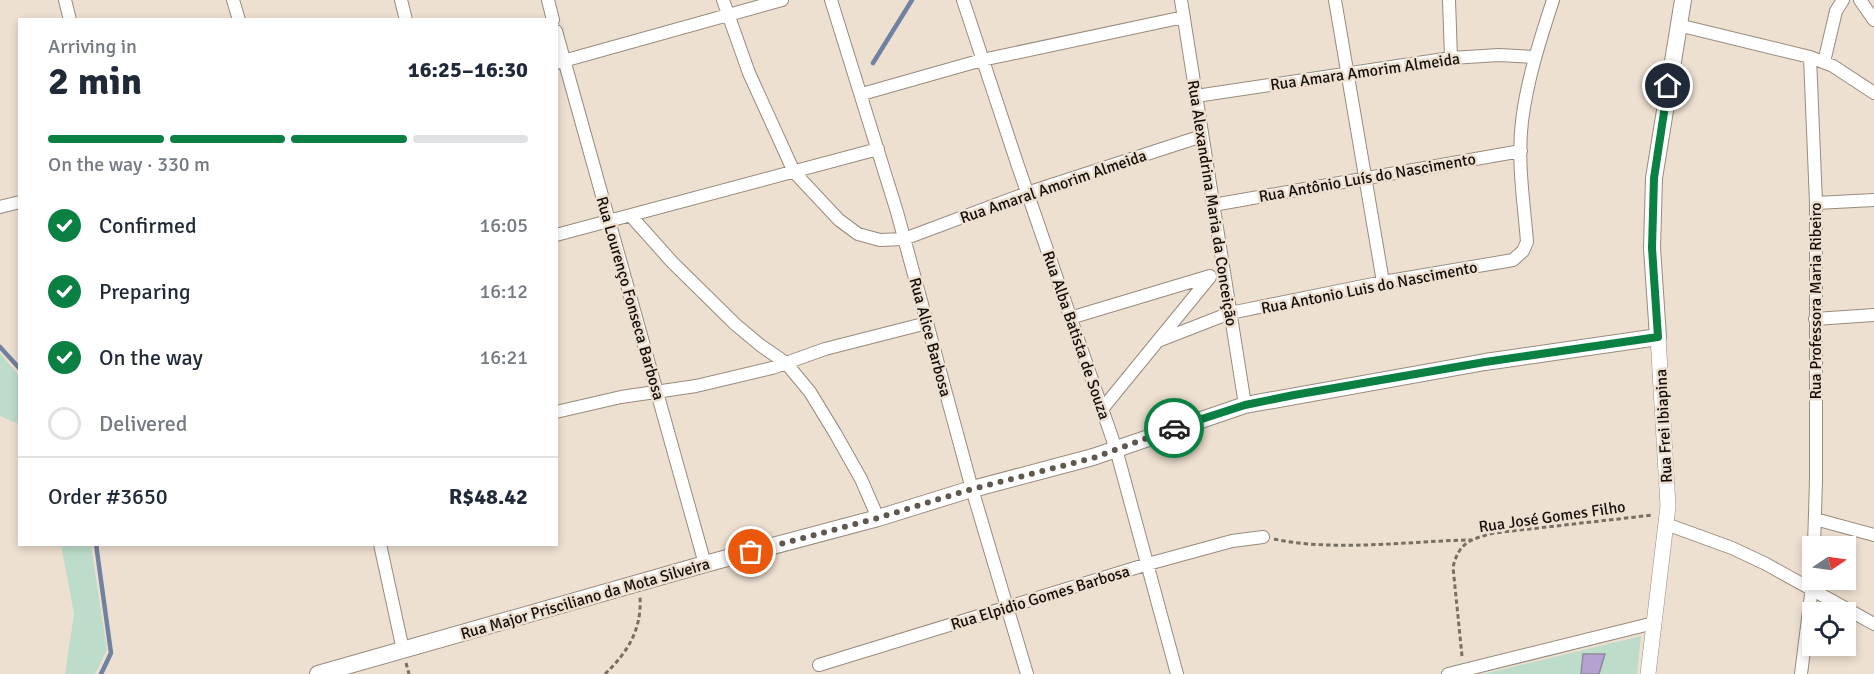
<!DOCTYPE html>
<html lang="en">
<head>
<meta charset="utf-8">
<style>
	:root { --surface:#fff; --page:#f2f2f3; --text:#1f2937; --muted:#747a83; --line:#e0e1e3; --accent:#0b8043 }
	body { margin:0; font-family:Signika,sans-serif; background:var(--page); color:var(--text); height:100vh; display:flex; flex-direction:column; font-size:22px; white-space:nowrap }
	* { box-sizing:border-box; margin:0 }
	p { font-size:20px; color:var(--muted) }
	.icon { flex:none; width:33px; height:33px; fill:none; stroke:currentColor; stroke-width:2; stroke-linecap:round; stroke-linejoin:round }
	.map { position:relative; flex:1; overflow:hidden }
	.panel { position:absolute; left:18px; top:18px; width:540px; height:528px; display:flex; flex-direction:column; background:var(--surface); border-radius:0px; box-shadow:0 3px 9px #0003 }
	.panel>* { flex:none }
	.needle { width:39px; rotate:77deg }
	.controls { position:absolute; left:1802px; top:536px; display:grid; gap:12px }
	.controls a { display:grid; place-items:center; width:54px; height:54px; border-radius:0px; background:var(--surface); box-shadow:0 3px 9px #0003; font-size:30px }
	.pin { position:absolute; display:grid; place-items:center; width:51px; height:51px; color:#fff; margin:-26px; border:3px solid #fff; border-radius:50%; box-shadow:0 2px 6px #0007 }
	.courier { position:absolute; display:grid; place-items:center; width:60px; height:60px; margin:-30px; border:4px solid #0b8043; border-radius:50%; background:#fff; color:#222; box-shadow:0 2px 8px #0007 }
	.overview em { font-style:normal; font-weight:700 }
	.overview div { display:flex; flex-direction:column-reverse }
	.overview { display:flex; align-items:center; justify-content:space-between; height:102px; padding:0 30px }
	h1 { font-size:39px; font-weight:700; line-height:45px }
	.bar { display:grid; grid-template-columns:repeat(4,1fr); gap:9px 6px; align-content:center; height:72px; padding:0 30px }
	.bar i { height:8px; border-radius:4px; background:var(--line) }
	.bar .selected { background:var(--accent) }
	.bar p { grid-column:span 4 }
	.line { display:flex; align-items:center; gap:15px; padding:0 30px; border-top:2px solid var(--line) }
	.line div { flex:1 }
	ol { padding:0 30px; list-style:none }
	li { display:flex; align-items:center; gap:18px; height:66px }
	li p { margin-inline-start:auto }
	li .icon { padding:6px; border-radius:50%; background:var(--accent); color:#fff; stroke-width:4 }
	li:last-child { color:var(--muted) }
	li i { width:33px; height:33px; border:3px solid var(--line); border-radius:50% }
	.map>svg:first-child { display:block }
	.green { fill:#bdddca }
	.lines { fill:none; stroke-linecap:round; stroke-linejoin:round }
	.stream { stroke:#7082a0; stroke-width:4.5 }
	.building { fill:#b4a2d3; stroke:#8f8a9a; stroke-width:1.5 }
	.minor-casing { stroke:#988b7d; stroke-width:14 }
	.tertiary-casing { stroke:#988b7d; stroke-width:16 }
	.secondary-casing { stroke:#988b7d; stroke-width:18 }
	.path { stroke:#786f65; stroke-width:3; stroke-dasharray:4.5 3; stroke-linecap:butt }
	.minor { stroke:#fff; stroke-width:12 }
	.tertiary { stroke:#fff; stroke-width:15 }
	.secondary { stroke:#fff; stroke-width:16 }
	.done { stroke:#60584f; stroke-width:6; stroke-dasharray:0 10.8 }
	.route { stroke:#0b8043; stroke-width:8 }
	.labels { text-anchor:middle; stroke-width:5; stroke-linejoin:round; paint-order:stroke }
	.street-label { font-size:16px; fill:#130e09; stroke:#eee0d1 }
</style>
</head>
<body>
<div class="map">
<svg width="1874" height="674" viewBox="0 0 1874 674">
	<rect width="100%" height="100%" fill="#eee0d1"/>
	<path class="green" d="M0 353 19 376V424L0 416Z
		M61 545H91L107 650 95 674H65L74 614Z
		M1641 636 1637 674H1483Z"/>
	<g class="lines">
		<path class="stream" d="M873 63 912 0
			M0 347 20 369
			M96 544 111 653 101 674"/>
	</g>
	<path class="building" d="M1583 654H1605L1599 674H1581Z"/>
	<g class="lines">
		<defs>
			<path id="minor" d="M65 0 70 20
				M233 0 239 20
				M401 0 406 20
				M548 0 553 20
				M723 0 749 73 794 172 839 220 858 234 880 240 904 239 1027 193 1202 136
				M831 0 897 212 972 489 1027 674
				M963 0 1017 163 1116 449 1177 674
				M1181 0 1245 405
				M1335 0 1383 282
				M1449 0 1451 58
				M1860 0 1874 20
				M1678 25 1810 57 1833 66 1874 93
				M556 31 705 564
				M1810 57 1816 203V480L1814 546
				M1824 62 1836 11 1843 0
				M556 63 782 0
				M862 94 982 60 1184 17
				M1196 96 1451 58 1499 55 1534 57
				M1816 203 1874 200
				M1213 205 1521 151
				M0 207 20 202
				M631 216 672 262 735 324 760 345 786 363 810 392 835 433 861 479 878 518
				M556 235 878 149
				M1070 318 1210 276
				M1815 319 1874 315
				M1158 341 1230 313 1383 282 1513 260 1523 251 1527 242C1524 203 1517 161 1522 121 1527 80 1540 40 1553 0
				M1103 408 1210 277
				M556 412 621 397 696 386 772 368 825 349 927 323
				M1815 519 1874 535
				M1666 524 1732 548 1766 564 1874 624
				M380 544 403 650
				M819 665 1148 564 1232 541 1263 537
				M1448 674 1654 623
				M1801 674 1813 579"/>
			<path id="tertiary" d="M1648 674 1668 506 1658 337"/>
			<path id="secondary" d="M318 674 705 564 878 518 965 491 1093 457 1245 405 1485 362 1658 337 1652 248 1654 178 1683 0"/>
		</defs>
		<use href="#minor" class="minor-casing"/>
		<use href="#tertiary" class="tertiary-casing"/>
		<use href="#secondary" class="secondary-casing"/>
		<path class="path" d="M1274 539C1335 552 1408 541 1471 540
			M1462 656 1453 567C1459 542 1471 539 1494 533L1653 515
			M406 663 409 674
			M605 674C628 652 642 629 640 597"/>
		<use href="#minor" class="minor"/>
		<use href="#tertiary" class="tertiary"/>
		<use href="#secondary" class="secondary"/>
	</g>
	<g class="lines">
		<path class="done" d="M751 552 878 518 965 491 1093 458 1174 428"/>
		<path class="route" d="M1174 428 1245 405 1294 395 1485 362 1658 337 1652 248 1654 178 1668 86"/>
	</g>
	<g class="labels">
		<g class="street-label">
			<text transform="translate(1365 71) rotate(-8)" y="6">Rua Amara Amorim Almeida</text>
			<text transform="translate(1367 177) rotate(-10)" y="6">Rua Antônio Luís do Nascimento</text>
			<text transform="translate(1053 186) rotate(-19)" y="6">Rua Amaral Amorim Almeida</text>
			<text transform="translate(1213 203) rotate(81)" y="6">Rua Alexandrina Maria da Conceição</text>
			<text transform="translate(1369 287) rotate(-11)" y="6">Rua Antonio Luis do Nascimento</text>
			<text transform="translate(631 298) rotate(74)" y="6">Rua Lourenço Fonseca Barbosa</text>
			<text transform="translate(1815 301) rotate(-90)" y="6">Rua Professora Maria Ribeiro</text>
			<text transform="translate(1077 335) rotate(71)" y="6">Rua Alba Batista de Souza</text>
			<text transform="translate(931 337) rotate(75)" y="6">Rua Alice Barbosa</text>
			<text transform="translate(1663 426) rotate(-93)" y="6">Rua Frei Ibiapina</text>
			<text transform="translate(1552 516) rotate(-8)" y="6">Rua José Gomes Filho</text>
			<text transform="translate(1040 597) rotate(-17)" y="6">Rua Elpidio Gomes Barbosa</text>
			<text transform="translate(585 598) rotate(-16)" y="6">Rua Major Prisciliano da Mota Silveira</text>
		</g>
	</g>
</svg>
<div class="controls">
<a><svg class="needle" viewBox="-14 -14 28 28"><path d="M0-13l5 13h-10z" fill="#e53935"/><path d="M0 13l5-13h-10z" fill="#747a83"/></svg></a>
<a><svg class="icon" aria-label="locate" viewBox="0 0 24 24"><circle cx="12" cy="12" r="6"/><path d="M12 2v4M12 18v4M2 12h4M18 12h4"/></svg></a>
</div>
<div class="pin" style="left:751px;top:552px;background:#ea580c"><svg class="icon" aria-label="bag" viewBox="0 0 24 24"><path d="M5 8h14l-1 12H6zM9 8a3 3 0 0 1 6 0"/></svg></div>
<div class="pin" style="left:1668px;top:86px;background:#1f2937"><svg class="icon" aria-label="home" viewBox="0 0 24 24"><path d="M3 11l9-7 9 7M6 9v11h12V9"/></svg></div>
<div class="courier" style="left:1174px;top:428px"><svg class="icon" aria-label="car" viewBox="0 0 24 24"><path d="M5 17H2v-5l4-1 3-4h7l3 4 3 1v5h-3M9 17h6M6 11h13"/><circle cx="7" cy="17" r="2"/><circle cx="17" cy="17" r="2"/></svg></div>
<section class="panel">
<div class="overview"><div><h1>2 min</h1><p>Arriving in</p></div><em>16:25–16:30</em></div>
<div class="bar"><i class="selected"></i><i class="selected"></i><i class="selected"></i><i></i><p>On the way · 330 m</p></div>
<ol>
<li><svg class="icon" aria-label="check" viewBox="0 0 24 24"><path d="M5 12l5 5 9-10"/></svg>Confirmed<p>16:05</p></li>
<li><svg class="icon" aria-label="check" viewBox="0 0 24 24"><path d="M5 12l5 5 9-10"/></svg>Preparing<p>16:12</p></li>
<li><svg class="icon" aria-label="check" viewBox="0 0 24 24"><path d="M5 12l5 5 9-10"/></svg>On the way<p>16:21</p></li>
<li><i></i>Delivered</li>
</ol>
<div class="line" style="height:78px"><div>Order #3650</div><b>R$48.42</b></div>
</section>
</div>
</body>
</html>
